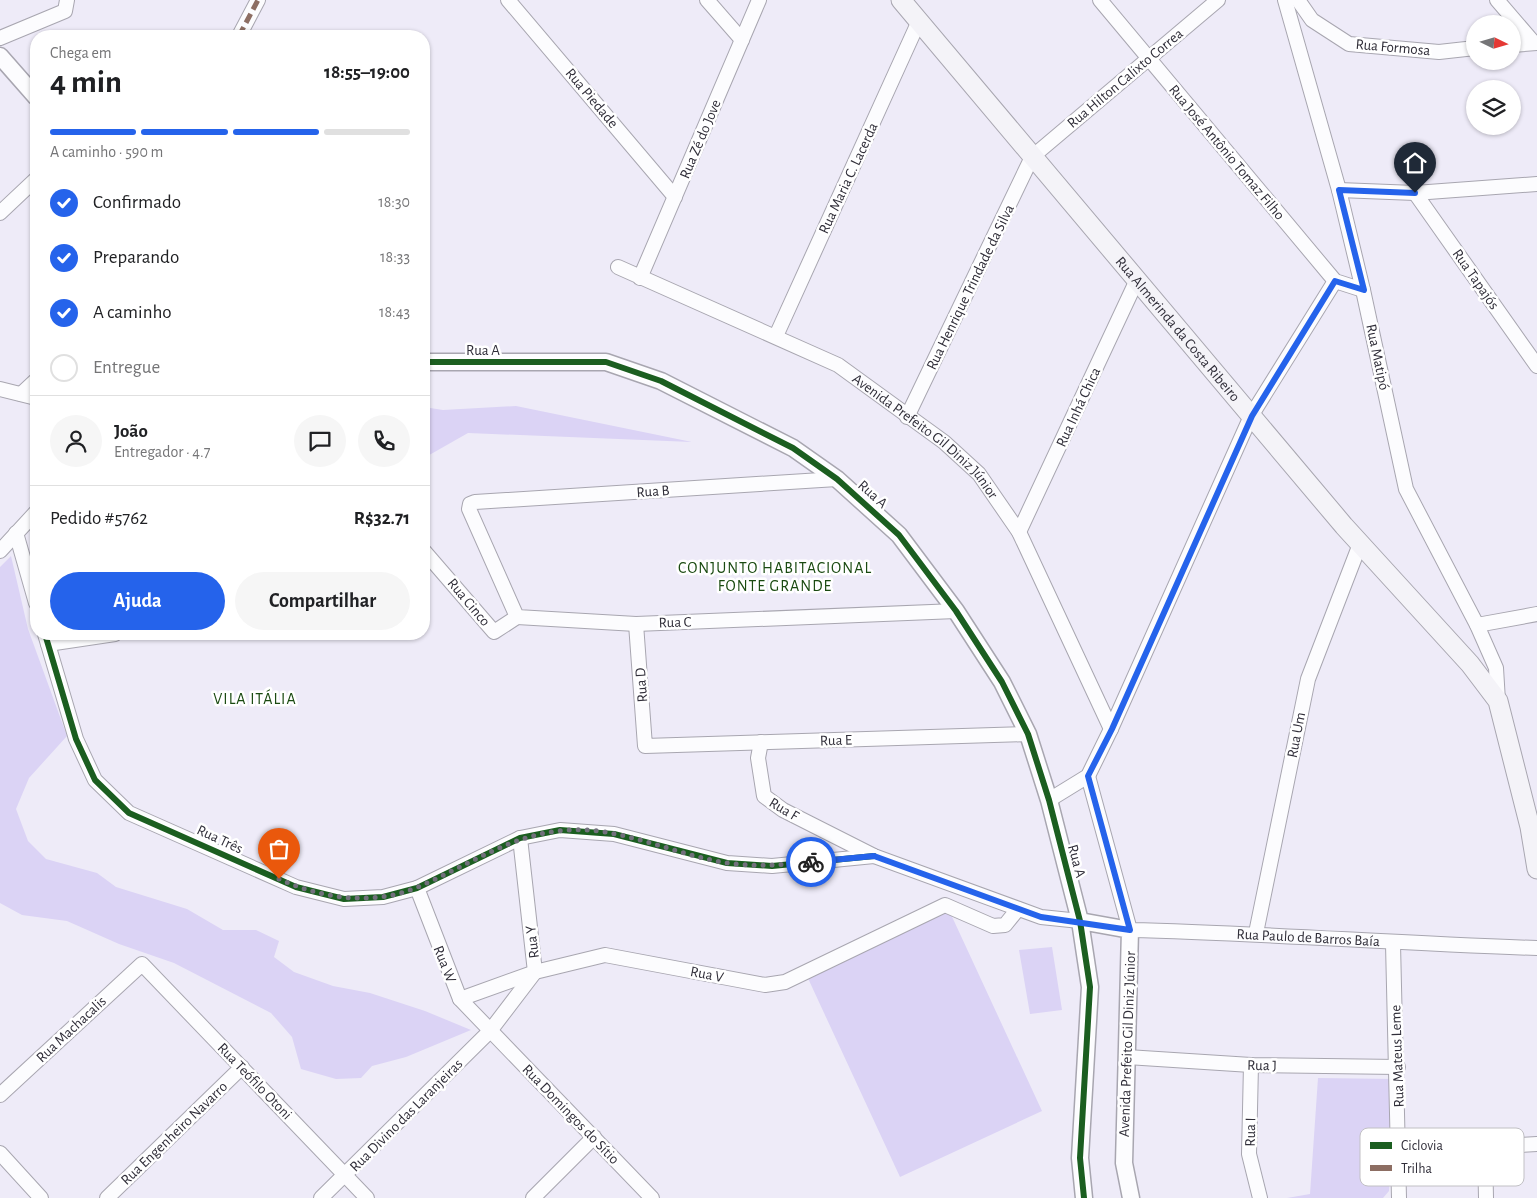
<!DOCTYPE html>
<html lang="pt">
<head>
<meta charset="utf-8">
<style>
	:root { --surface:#fff; --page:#f6f6f6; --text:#202124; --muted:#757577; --line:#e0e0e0; --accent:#2563eb }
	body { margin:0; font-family:"Alegreya Sans",sans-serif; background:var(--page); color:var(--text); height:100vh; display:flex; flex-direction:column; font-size:19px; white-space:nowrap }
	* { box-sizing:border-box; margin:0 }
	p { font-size:16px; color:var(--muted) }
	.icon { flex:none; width:28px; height:28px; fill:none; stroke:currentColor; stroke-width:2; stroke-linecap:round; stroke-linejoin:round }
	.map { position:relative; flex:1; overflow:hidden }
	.details { position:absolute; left:30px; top:30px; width:400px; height:610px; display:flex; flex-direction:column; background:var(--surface); border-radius:20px; box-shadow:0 1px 4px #0004 }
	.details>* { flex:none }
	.needle { width:32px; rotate:95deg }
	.buttons { position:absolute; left:1466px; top:15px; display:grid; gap:10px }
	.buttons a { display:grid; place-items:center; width:55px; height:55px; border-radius:50%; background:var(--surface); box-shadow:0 1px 4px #0004; font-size:25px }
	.pin { position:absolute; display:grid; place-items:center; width:42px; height:42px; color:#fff; margin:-51px -21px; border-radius:50% 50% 50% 0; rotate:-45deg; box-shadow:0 0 5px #0007 }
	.pin .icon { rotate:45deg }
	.courier { position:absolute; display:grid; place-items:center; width:50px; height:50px; margin:-25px; border:4px solid #2563eb; border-radius:50%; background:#fff; color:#222; box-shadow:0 1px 6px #0007 }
	.headline em { font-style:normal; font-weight:600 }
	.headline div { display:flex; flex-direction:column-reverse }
	.headline { display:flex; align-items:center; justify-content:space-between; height:85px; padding:0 20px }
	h1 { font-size:32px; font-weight:600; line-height:38px }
	.bar { display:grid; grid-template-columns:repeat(4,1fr); gap:8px 5px; align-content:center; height:60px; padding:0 20px }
	.bar i { height:6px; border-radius:4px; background:var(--line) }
	.bar .selected { background:var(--accent) }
	.bar p { grid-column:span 4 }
	.line { display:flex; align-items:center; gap:12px; padding:0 20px; border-top:1px solid var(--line) }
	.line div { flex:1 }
	.round { display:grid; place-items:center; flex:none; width:52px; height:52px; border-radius:26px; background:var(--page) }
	ol { padding:0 20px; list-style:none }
	li { display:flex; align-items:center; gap:15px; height:55px }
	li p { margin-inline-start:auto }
	li .icon { padding:5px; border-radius:50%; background:var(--accent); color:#fff; stroke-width:4 }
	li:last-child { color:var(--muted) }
	li i { width:28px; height:28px; border:2px solid var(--line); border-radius:50% }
	.cta { display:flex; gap:10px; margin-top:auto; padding:10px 20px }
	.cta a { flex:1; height:58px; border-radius:30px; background:var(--accent); color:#fff; font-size:20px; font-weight:600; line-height:58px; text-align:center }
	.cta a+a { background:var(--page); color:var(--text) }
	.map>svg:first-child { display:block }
	.green { fill:#dbd3f5 }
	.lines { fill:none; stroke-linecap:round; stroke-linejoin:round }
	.minor-casing { stroke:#a8a6b0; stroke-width:16 }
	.tertiary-casing { stroke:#a8a6b0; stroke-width:19 }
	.secondary-casing { stroke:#a8a6b0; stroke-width:21 }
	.minor { stroke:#fcfcfe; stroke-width:14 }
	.tertiary { stroke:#fcfcfe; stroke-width:16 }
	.secondary { stroke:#f4f3f8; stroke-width:19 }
	.quiet { stroke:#8d6e63; stroke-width:5; stroke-dasharray:10 5; stroke-linecap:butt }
	.cycleway-casing { stroke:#fff; stroke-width:9 }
	.cycleway { stroke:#1b5e20; stroke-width:6 }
	.done { stroke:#72707c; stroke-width:5; stroke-dasharray:0 9 }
	.route { stroke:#2563eb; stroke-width:6 }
	.labels { text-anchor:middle; stroke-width:5; stroke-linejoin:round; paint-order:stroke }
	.street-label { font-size:15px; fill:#302e39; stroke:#fff }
	.neighbourhood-label { font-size:16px; letter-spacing:1px; fill:#1a4a11; stroke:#fff }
	.key { fill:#fff; stroke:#c1c0c4; stroke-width:1 }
	.key-label { font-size:14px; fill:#302e39 }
</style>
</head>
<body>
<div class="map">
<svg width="1537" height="1198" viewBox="0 0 1537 1198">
	<rect width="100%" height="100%" fill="#eeebf8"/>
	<path class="green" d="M516 406 692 442 468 433 424 458V407L443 410Z
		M11 556 28 629 67 736 29 778 16 809 28 841 46 859 97 873 116 887 187 909 223 930H256L279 941 274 957 294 972 333 986 370 993 425 1011 471 1030 406 1057 372 1066 361 1078 336 1079 301 1069 292 1037 271 1013 174 963 119 944 67 921 22 915 0 903V567Z
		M948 908 1042 1111 900 1177 806 974Z
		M1052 947 1062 1010 1030 1014 1019 950Z
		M1318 1078 1395 1079 1389 1191 1383 1198H1287L1310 1194Z"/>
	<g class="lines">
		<defs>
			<g id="minor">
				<path d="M508 0 675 197"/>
				<path d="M707 0 742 40"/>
				<path d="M1100 0 1335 281 1363 290"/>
				<path d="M1285 0 1339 190 1363 290 1406 489 1477 625 1496 668 1498 701"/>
				<path d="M1298 0 1312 20 1349 44 1439 52 1475 48"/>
				<path d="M1497 0 1534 43"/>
				<path d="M239 36 258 0"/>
				<path d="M0 38 65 11 67 0"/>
				<path d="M1512 45 1537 43"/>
				<path d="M1339 190 1415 193 1537 184"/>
				<path d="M1415 193 1537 366"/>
				<path d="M0 213 36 179"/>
				<path id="s1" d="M618 267 838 365 944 442 979 474 1019 532 1111 729"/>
				<path d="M640 278 759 0"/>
				<path d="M776 336 919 21"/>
				<path d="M0 389 36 398"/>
				<path d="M21 394 36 380"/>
				<path d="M907 417 1032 157 1218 0"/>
				<path d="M837 479 475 502 470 504 469 509 517 617 636 624 956 611"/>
				<path d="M1019 532 1136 282"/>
				<path d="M16 533 36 603"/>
				<path d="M0 551 36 512"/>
				<path d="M424 551 494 632 517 617"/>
				<path d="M636 624 645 746 1028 734"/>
				<path d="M1477 625 1537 614"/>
				<path d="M45 634 76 739 95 780 129 813 296 887 344 899 383 897 417 888 520 838 560 830 614 834 727 863 772 866 874 856"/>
				<path d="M48 644 115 634"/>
				<path d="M761 742 758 758 764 796 783 810 874 856 1041 917 1080 921"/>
				<path id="s2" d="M1088 776 1130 930C1266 933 1401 944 1537 948"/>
				<path d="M1049 800 1088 776 1111 729 1251 416 1335 281"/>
				<path d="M417 888 460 999 652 1198"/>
				<path d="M1256 933 1308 679 1360 544"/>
				<path d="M1393 944 1399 1198"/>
				<path d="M460 999 535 972 605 955 765 985 785 982 945 905 993 926 1005 925 1018 909"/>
				<path d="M1127 1057 1251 1065 1398 1067"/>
				<path d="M1251 1065 1249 1154 1260 1198"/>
				<path d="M0 1095 142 964 367 1198"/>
				<path d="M1485 1148 1486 1198"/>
				<path d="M1399 1152 1537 1144"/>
				<path d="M0 1153 41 1198"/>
				<path d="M107 1198 242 1067"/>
				<path d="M321 1198 490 1031 535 972 520 838"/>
				<path d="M533 1198 594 1137"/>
			</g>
			<path id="tertiary" d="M0 56 36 97
				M424 362H606L661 381 793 448 837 479 899 535 956 611 1002 682 1028 734 1049 800 1080 921 1090 987 1080 1158 1084 1198
				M1080 921 1130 930 1124 1163 1131 1198"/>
			<g id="secondary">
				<path id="s3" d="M901 0 1344 526 1470 664 1498 701 1530 827 1537 869"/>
			</g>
		</defs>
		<use href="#minor" class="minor-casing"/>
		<use href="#tertiary" class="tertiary-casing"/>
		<use href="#secondary" class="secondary-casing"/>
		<use href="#minor" class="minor"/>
		<use href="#tertiary" class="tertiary"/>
		<use href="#secondary" class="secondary"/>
		<path class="quiet" d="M239 36 258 0"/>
		<defs>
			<path id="cycleway" d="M424 362H606L661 381 793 448 837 479 899 535 956 611 1002 682 1028 734 1049 800 1080 921 1090 987 1080 1158 1084 1198
				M45 634 76 739 95 780 129 813 296 887 344 899 383 897 417 888 520 838 560 830 614 834 727 863 772 866 874 856"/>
		</defs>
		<use href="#cycleway" class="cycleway-casing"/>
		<use href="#cycleway" class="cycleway"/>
	</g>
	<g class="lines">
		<path class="done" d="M279 879C323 899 373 906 418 887 465 867 507 837 558 831 616 823 672 855 728 863 756 867 783 865 811 862"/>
		<path class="route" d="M811 862 874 856 1041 917 1130 930 1088 776 1112 729 1252 416 1335 281 1364 290 1339 190 1415 193"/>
	</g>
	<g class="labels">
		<g class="street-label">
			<text transform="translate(1393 47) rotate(5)" y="5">Rua Formosa</text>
			<text transform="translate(1125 78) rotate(-40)" y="5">Rua Hilton Calixto Correa</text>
			<text transform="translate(592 98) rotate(50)" y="5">Rua Piedade</text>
			<text transform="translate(700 139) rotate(-67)" y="5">Rua Zé do Jove</text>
			<text transform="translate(1227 152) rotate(50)" y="5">Rua José Antônio Tomaz Filho</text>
			<text transform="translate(848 178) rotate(-65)" y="5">Rua Maria C. Lacerda</text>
			<text transform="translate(1476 279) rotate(55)" y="5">Rua Tapajós</text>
			<text transform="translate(970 287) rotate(-64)" y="5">Rua Henrique Trindade da Silva</text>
			<text dy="5" stroke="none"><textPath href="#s3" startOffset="430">Rua Almerinda da Costa Ribeiro</textPath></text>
			<text x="483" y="355">Rua A</text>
			<text transform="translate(1378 357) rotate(78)" y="5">Rua Matipó</text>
			<text transform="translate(1078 407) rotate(-65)" y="5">Rua Inhá Chica</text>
			<text dy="5" stroke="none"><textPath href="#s1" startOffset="354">Avenida Prefeito Gil Diniz Júnior</textPath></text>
			<text transform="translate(653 491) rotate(-4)" y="5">Rua B</text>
			<text transform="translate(873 494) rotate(42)" y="5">Rua A</text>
			<text transform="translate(469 602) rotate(50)" y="5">Rua Cinco</text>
			<text transform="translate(675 622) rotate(-2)" y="5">Rua C</text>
			<text transform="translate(641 685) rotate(-94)" y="5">Rua D</text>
			<text transform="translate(1296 735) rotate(-79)" y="5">Rua Um</text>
			<text transform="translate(836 740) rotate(-2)" y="5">Rua E</text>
			<text transform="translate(784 809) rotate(31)" y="5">Rua F</text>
			<text transform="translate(220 839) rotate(25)" y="5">Rua Três</text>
			<text transform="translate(1077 861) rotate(75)" y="5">Rua A</text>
			<text dy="5" stroke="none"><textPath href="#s2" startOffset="338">Rua Paulo de Barros Baía</textPath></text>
			<text transform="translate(532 942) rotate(-97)" y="5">Rua Y</text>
			<text transform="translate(445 964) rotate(68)" y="5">Rua W</text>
			<text transform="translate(707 974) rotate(11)" y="5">Rua V</text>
			<text transform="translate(71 1029) rotate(-43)" y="5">Rua Machacalis</text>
			<text transform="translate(1127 1044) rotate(-88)" y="5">Avenida Prefeito Gil Diniz Júnior</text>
			<text transform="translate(1397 1056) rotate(-92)" y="5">Rua Mateus Leme</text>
			<text transform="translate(1262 1065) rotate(1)" y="5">Rua J</text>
			<text transform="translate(255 1081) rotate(46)" y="5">Rua Teófilo Otoni</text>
			<text transform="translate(571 1114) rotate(46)" y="5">Rua Domingos do Sítio</text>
			<text transform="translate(406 1115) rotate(-45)" y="5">Rua Divino das Laranjeiras</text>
			<text transform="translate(1250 1132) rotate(-89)" y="5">Rua I</text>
			<text transform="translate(174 1133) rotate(-44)" y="5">Rua Engenheiro Navarro</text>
		</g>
		<g class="neighbourhood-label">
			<text x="775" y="573">CONJUNTO HABITACIONAL<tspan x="775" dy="18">FONTE GRANDE</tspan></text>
			<text x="255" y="704">VILA ITÁLIA</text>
		</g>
	</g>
	<rect x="1360" y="1128" width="164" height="58" rx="8" class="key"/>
	<rect x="1370" y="1142" width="22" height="7" fill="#1b5e20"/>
	<rect x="1370" y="1165" width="22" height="6" fill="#8d6e63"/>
	<g class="key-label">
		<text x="1401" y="1150">Ciclovia</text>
		<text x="1401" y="1173">Trilha</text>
	</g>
</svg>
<div class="buttons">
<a><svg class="needle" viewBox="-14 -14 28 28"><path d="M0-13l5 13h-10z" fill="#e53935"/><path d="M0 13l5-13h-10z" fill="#757577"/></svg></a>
<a><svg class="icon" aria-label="layers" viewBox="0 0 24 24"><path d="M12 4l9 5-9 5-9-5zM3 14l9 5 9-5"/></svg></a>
</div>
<div class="pin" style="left:279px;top:879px;background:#ea580c"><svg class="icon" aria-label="bag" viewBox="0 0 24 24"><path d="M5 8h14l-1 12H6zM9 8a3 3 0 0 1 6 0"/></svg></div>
<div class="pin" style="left:1415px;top:193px;background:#1f2937"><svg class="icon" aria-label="home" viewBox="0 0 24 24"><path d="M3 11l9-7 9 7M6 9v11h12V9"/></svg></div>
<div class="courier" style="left:811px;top:862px"><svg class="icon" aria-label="bike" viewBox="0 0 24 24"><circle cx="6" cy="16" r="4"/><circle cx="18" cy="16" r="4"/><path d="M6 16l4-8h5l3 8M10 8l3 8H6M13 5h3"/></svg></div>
<section class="details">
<div class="headline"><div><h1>4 min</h1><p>Chega em</p></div><em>18:55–19:00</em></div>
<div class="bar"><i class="selected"></i><i class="selected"></i><i class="selected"></i><i></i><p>A caminho · 590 m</p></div>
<ol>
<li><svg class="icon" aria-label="check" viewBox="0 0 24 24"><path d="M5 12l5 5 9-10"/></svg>Confirmado<p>18:30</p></li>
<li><svg class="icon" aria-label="check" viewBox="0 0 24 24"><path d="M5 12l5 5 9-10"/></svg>Preparando<p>18:33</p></li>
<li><svg class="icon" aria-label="check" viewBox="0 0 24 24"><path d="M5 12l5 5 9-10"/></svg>A caminho<p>18:43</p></li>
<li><i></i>Entregue</li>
</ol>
<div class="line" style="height:90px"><a class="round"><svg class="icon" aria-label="person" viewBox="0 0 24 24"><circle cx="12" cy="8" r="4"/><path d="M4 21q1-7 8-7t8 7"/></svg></a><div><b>João</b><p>Entregador · 4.7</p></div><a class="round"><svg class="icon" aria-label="chat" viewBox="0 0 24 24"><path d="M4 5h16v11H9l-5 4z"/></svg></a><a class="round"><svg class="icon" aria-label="phone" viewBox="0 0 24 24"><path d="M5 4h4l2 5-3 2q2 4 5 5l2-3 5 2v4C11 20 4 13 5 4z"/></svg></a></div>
<div class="line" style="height:65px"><div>Pedido #5762</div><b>R$32.71</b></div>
<div class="cta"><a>Ajuda</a><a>Compartilhar</a></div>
</section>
</div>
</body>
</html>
